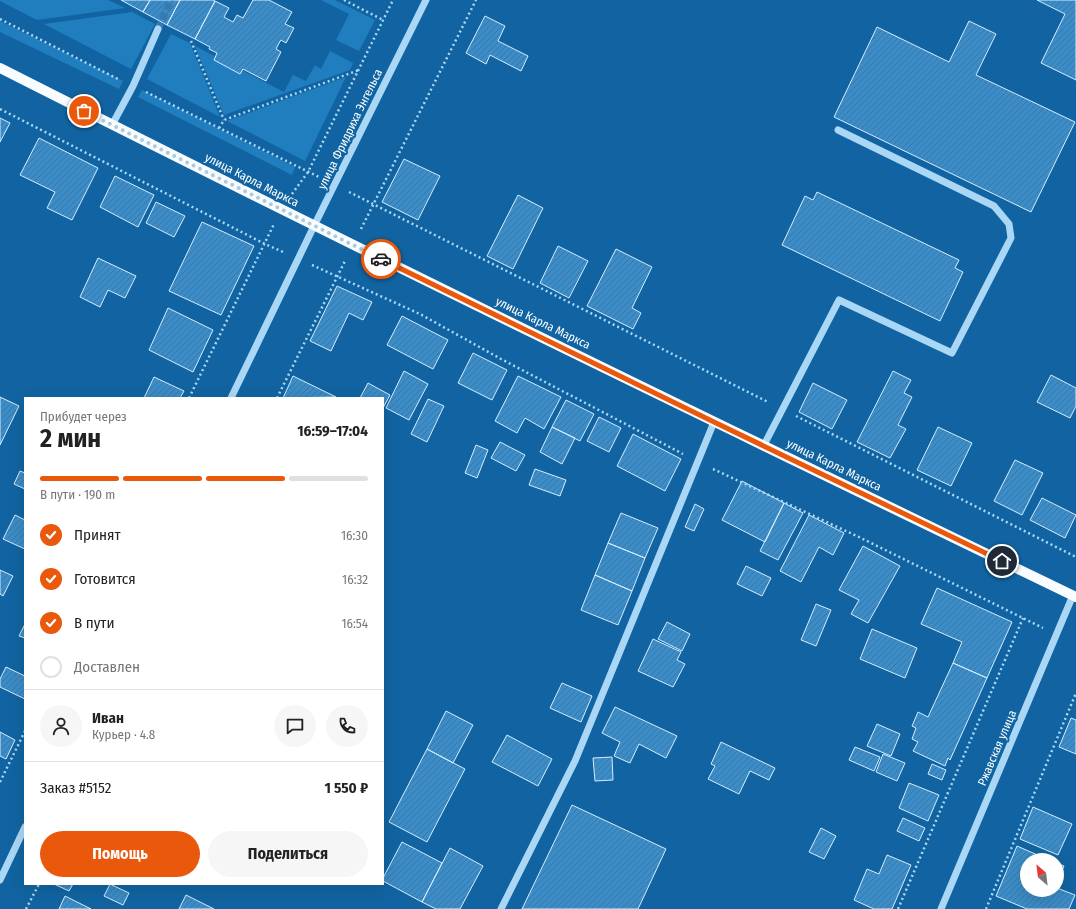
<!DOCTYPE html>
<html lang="ru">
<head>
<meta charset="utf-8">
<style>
	:root { --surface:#fff; --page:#f6f6f6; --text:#222; --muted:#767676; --line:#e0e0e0; --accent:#ea580c }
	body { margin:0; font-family:"Fira Sans Condensed",sans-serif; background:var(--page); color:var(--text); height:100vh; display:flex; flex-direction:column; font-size:15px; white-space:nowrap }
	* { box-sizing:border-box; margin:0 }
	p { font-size:13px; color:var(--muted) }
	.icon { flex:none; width:22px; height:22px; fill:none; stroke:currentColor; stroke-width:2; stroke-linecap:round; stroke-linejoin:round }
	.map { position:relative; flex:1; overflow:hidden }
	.sheet { position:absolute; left:24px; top:397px; width:360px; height:488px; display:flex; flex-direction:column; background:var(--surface); border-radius:0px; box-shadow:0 4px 16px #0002 }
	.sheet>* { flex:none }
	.needle { width:26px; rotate:332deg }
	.buttons { position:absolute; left:1020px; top:853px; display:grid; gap:8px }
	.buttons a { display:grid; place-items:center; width:44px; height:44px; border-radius:50%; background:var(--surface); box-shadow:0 4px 16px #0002; font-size:20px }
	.pin { position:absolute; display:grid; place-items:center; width:34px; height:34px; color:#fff; margin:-17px; border:2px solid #fff; border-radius:50%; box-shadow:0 1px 4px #0007 }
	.courier { position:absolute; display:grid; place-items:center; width:40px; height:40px; margin:-20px; border:3px solid #ea580c; border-radius:50%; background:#fff; color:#222; box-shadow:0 1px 5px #0007 }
	.headline em { font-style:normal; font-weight:700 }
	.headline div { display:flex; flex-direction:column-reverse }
	.headline { display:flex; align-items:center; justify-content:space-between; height:68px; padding:0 16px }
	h1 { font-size:26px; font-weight:700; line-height:30px }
	.bar { display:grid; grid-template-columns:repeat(4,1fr); gap:6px 4px; align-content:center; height:48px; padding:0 16px }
	.bar i { height:5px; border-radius:3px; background:var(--line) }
	.bar .active { background:var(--accent) }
	.bar p { grid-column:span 4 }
	.line { display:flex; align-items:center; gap:10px; padding:0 16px; border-top:1px solid var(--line) }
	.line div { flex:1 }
	.round { display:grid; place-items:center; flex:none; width:42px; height:42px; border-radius:21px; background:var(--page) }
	ol { padding:0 16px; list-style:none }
	li { display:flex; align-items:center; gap:12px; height:44px }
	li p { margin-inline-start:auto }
	li .icon { padding:4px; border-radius:50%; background:var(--accent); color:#fff; stroke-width:4 }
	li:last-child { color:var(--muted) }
	li i { width:22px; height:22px; border:2px solid var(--line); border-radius:50% }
	.button { display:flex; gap:8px; margin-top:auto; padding:8px 16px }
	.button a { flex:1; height:46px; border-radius:24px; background:var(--accent); color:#fff; font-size:16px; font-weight:700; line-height:46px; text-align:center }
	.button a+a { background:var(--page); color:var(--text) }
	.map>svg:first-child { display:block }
	.green { fill:#207ebf }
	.building { fill:url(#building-hatch); stroke:#d4edfe }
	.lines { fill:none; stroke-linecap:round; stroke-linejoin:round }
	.minor-tunnel { stroke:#357baf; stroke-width:7; stroke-dasharray:7 3.5; stroke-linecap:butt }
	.path { stroke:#aad7f5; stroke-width:2.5; stroke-dasharray:2 3; stroke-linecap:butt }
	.minor { stroke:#aad7f5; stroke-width:7 }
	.major { stroke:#f9fcff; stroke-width:10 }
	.done { stroke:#acc9de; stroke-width:4; stroke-dasharray:0 7.2 }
	.route { stroke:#ea580c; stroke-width:5 }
	.labels { text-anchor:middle; stroke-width:4; stroke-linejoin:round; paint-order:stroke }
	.street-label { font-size:12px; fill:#fff; stroke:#1164a1 }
</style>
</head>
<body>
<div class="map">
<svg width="1076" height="909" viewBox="0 0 1076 909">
	<defs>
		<pattern id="building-hatch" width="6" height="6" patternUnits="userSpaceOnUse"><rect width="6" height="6" fill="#3a8dc8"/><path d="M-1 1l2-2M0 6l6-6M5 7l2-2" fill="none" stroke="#40769d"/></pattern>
	</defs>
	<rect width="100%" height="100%" fill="#1164a1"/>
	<path class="green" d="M0 0H108L125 8 37 20 0 1Z
		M321 0H335L375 20 359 51 336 40 349 14Z
		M132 12 155 24 131 69 44 24Z
		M0 21 123 81 119 89 0 32Z
		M171 34 190 43 220 117 147 79Z
		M195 46 284 92 293 75 306 81 315 65 321 69 330 51 353 63 350 70 224 115Z
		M346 77 305 161 227 121Z
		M142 90 295 167 292 175 138 97Z"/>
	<path class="building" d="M121 0H150L143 12Z
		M150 0H180L167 25 143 12Z
		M180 0H213L215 1 195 39 167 25Z
		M253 0H269L292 12 285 24 294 28 286 43 281 40 278 45 276 49 281 52 266 81 243 69 240 74 214 60 217 53 209 49 210 47 195 39 215 1 229 8 224 17 233 22 237 15 243 18Z
		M1037 0H1076V80L1041 63 1065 14Z
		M485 16 505 26 498 41 528 56 521 71 490 55 486 64 466 53Z
		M969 21 996 34 976 75 1075 122 1031 212 834 117 877 27 949 62Z
		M0 118 10 123 0 142Z
		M39 138 98 168 72 220 47 208 55 192 20 175Z
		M404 159 440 176 418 220 382 202Z
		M115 176 154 195 138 227 100 207Z
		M817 192 959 260 955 268 963 272 940 321 782 245 805 196 813 200Z
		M518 195 543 208 513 269 487 256Z
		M156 202 185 216 174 237 146 223Z
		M202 222 254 246 221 315 169 291Z
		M558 246 588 261 569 298 540 283Z
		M616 249 652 267 632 308 641 313 633 329 587 306Z
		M98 258 136 276 125 298 108 290 100 307 80 297Z
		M337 286 372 302 363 320 349 313 331 351 310 341Z
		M168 308 213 330 193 372 149 350Z
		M402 316 448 340 433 369 387 345Z
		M473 353 507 370 492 400 458 383Z
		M404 371 428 384 409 420 386 408Z
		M893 371 911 380 904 393 912 397 898 425 906 429 890 458 857 442Z
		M1051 375 1076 388V406L1070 418 1037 402Z
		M293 376 336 397 283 398Z
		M518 376 561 397 544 429 525 418 517 433 495 421Z
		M154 377 184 391 180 398H144Z
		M368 383 390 395 383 408V398H360Z
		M813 383 847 400 832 429 799 412Z
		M0 397 19 406 0 445Z
		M428 399 444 406 427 442 411 434Z
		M566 400 594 414 580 441 552 427Z
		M599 417 621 428 609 452 587 441Z
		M552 427 575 438 562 464 540 452Z
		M938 427 972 443 951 486 917 470Z
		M633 434 681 459 665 491 617 466Z
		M500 442 525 455 516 471 491 458Z
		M476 445 488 450 477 478 465 473Z
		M1015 460 1043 473 1022 515 994 501Z
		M535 469 566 480 560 496 529 485Z
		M20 471 25 473V489L14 484Z
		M742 481 784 503 765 542 722 520Z
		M1042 498 1076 515 1065 538 1030 520Z
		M784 503 803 513 778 560 760 551Z
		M695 504 704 509 694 531 685 527Z
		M621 513 658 528 645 558 608 543Z
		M15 515 25 520V549L3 539Z
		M809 515 844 533 833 555 819 547 801 582 780 571Z
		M608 543 645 558 632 591 595 575Z
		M863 546 900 566 868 623 851 614 859 600 839 590Z
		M746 566 771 578 762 596 737 584Z
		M0 570 13 576 3 596 0 594Z
		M595 575 632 591 618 625 581 610Z
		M937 588 1012 622 987 678 953 663 962 642 921 624Z
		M816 604 831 610 816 646 801 640Z
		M667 622 690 634 682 651 658 639Z
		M25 624V638L19 636Z
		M872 629 917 648 905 678 860 659Z
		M653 639 681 652 677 660 685 664 673 687 638 671Z
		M953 663 987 678 950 760 948 758 945 766 913 751 918 742 912 739 916 728 912 726 918 712 928 717Z
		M6 667 25 676V699L0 687V679Z
		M562 683 592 696 581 722 550 708Z
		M615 707 677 736 666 758 639 744 630 763 614 756 620 742 602 733Z
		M446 711 473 725 453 763 427 749Z
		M1071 718 1076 720V754L1059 747Z
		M877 724 900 734 891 756 867 746Z
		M0 732 15 740 6 759 0 756Z
		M507 735 552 759 538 786 492 762Z
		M721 742 775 768 769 780 750 771 739 794 708 779 715 766 711 764Z
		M855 747 880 757 874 771 849 760Z
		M427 749 465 769 427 842 389 822Z
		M883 754 905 763 897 781 876 772Z
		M612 757 613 780 595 781 593 758Z
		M932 764 946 770 942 780 928 774Z
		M909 783 939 795 928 821 899 808Z
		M572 805 666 849 638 909H522Z
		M1033 807 1072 824 1058 855 1020 839Z
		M903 818 925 828 919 841 897 831Z
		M821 828 836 836 824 859 809 852Z
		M402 842 442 863 422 902 383 881V878Z
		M1017 846 1049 860H1027V890H1057V888L1075 895 1069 909H1027L996 896Z
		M450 848 483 866 460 909H436L422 902Z
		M887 855 911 865 892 909H874L854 900 867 869 879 874Z
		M1057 863 1064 866 1057 884Z
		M54 884H73L69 891Z
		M110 884 129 893 123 905 104 896Z
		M186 895 214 909H179Z
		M65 896 91 909H59Z"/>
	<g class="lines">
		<path class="minor-tunnel" d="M158 29 171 0"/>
		<path class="path" d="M344 0 383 20
			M0 19 118 79
			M191 41 224 120
			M146 92 321 178
			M0 109 265 244 283 252
			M219 128 224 120 359 70
			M349 192 768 402
			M292 194 308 172 393 0
			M361 229 476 0
			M312 265 420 314 501 359 683 454
			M189 398 274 224
			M277 398 345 261
			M796 416 1076 557
			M713 469 861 538 1043 628
			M0 782 25 731
			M26 909 39 884
			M898 909 1023 618
			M986 909 1076 693"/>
		<path class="minor" d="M112 125 133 86 158 29
			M231 398 314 226 426 0
			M764 445 839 300 952 353 1011 238 1009 224 994 206 838 130
			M0 880 25 827
			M501 909 575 761 714 422
			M941 909 1073 595"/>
		<path class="major" d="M0 68C357 249 716 423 1076 597"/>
	</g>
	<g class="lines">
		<path class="done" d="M84 111 381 259"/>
		<path class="route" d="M381 259 714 422 1002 561"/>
	</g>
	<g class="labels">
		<g class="street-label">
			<text transform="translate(350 129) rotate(-64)" y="4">улица Фридриха Энгельса</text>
			<text transform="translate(252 180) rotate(27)" y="4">улица Карла Маркса</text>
			<text transform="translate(543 323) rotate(26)" y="4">улица Карла Маркса</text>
			<text transform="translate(834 465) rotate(26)" y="4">улица Карла Маркса</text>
			<text transform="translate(997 748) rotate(-67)" y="4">Ржавская улица</text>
		</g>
	</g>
</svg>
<div class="buttons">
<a><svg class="needle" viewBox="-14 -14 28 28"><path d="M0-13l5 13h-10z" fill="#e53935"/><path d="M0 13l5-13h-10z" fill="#767676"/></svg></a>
</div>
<div class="pin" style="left:84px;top:111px;background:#ea580c"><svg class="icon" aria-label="bag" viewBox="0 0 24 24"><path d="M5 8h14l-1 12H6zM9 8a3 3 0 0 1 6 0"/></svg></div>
<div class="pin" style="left:1002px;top:561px;background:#1f2937"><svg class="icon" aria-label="home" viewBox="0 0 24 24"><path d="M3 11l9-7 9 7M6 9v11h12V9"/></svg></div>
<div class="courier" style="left:381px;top:259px"><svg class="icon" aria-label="car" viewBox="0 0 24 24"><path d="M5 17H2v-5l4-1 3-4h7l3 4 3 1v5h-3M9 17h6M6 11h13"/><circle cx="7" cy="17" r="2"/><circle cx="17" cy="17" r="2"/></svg></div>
<section class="sheet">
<div class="headline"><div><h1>2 мин</h1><p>Прибудет через</p></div><em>16:59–17:04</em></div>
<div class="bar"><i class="active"></i><i class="active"></i><i class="active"></i><i></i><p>В пути · 190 m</p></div>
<ol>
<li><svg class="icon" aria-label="check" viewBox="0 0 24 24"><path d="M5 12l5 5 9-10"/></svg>Принят<p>16:30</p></li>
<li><svg class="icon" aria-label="check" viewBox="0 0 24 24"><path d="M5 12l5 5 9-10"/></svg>Готовится<p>16:32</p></li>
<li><svg class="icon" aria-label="check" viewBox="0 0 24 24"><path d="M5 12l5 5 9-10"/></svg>В пути<p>16:54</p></li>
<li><i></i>Доставлен</li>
</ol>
<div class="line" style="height:72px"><a class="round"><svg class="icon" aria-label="person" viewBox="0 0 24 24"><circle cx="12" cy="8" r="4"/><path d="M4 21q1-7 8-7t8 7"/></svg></a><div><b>Иван</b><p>Курьер · 4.8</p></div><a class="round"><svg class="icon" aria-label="chat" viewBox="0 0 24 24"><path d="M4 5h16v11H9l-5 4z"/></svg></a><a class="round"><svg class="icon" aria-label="phone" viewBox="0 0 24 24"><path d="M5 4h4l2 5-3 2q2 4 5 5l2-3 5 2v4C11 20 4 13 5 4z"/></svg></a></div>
<div class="line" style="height:52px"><div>Заказ #5152</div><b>1 550 ₽</b></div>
<div class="button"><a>Помощь</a><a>Поделиться</a></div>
</section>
</div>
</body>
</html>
